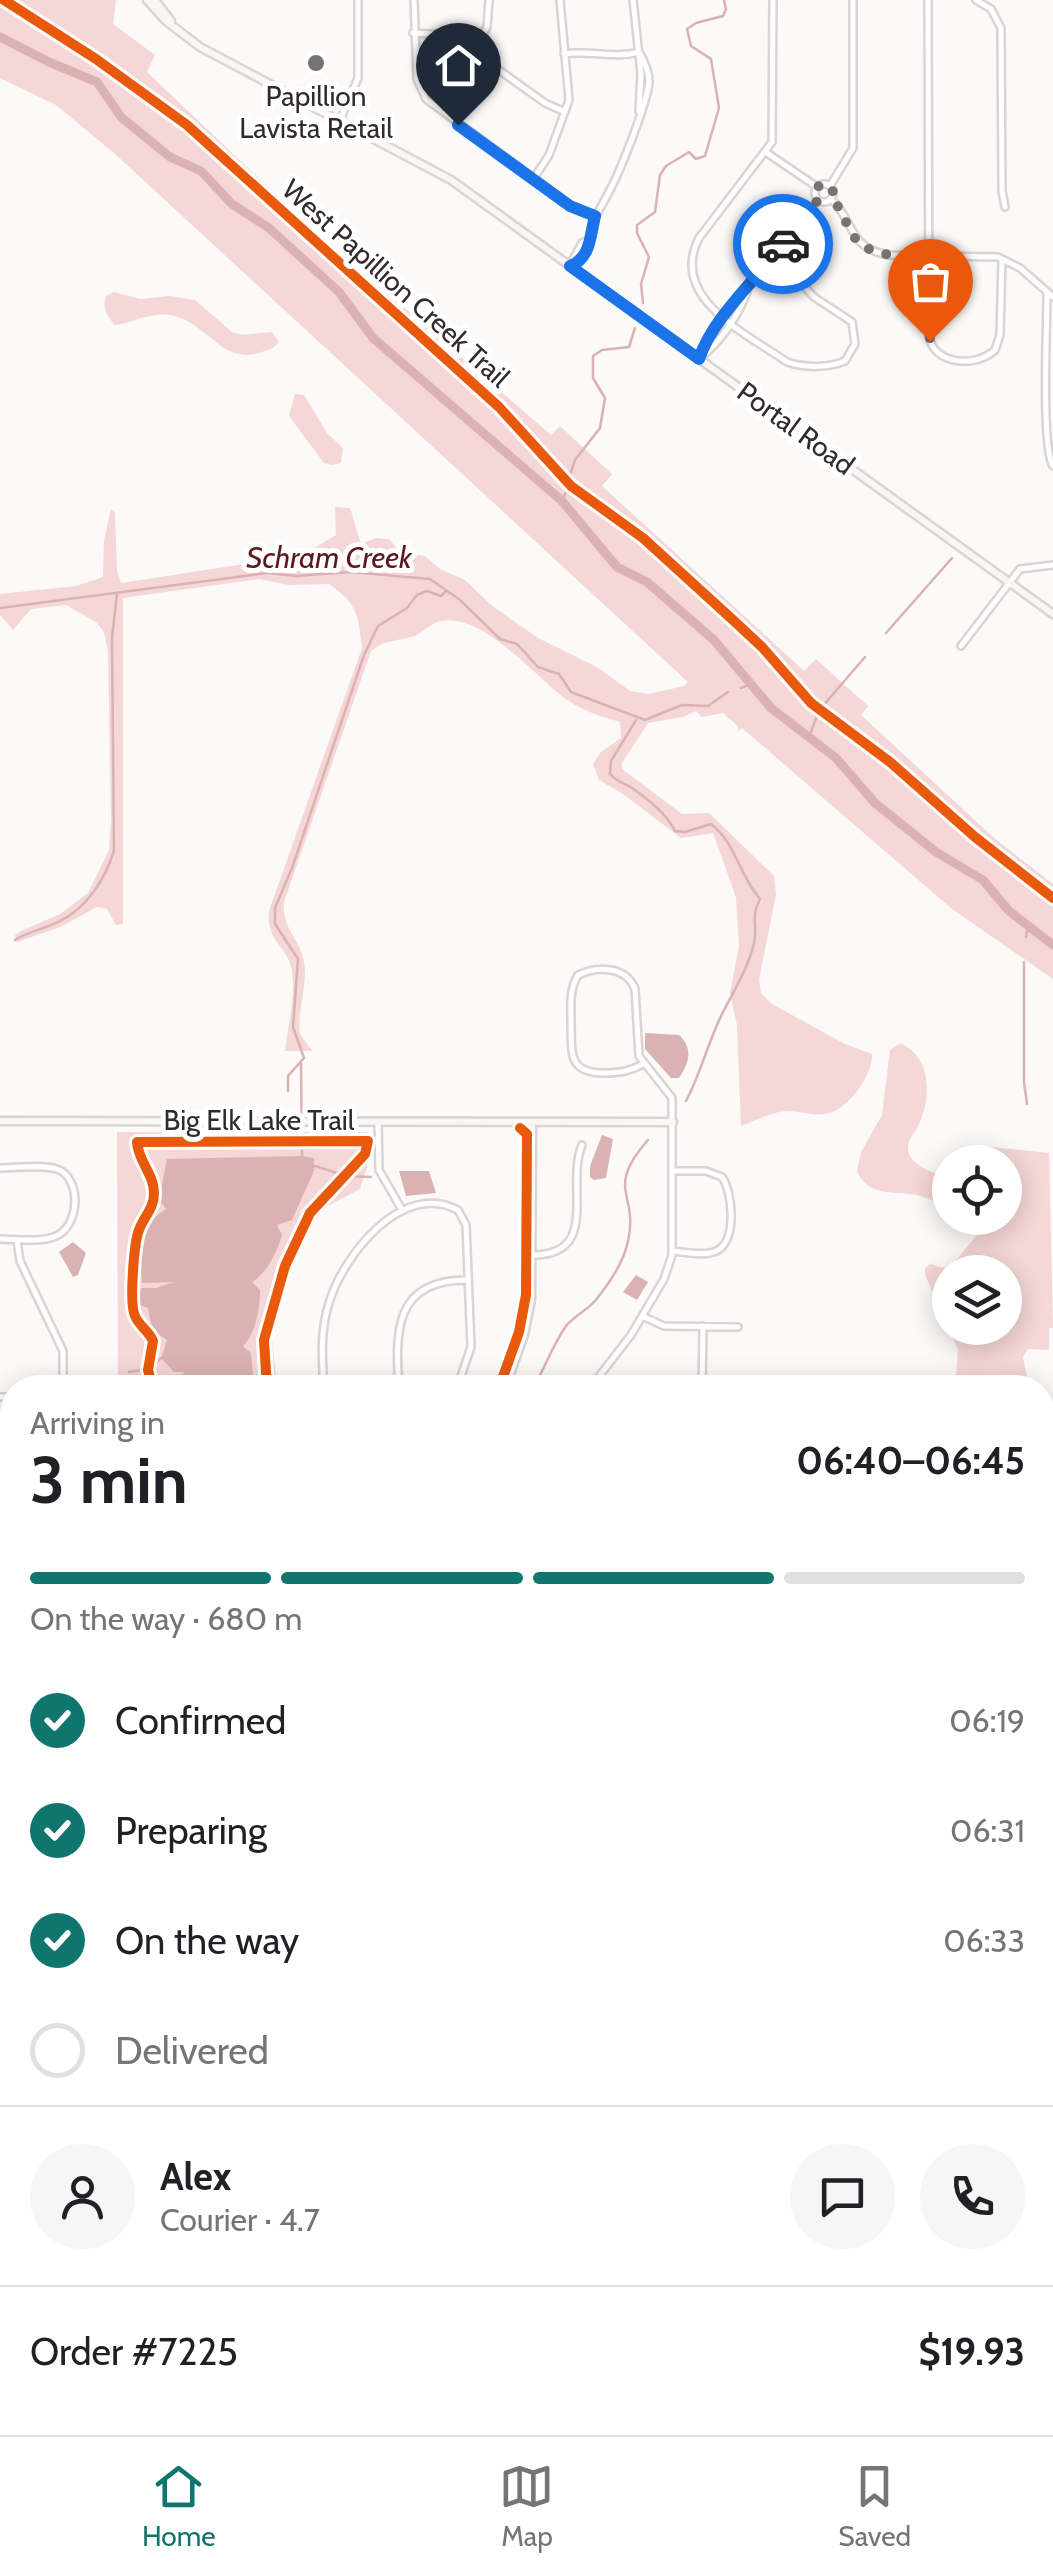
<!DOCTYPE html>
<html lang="en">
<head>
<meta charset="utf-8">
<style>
	:root { --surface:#fff; --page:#f6f6f6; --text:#202124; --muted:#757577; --line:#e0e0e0; --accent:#0f766e }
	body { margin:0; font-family:Cabin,sans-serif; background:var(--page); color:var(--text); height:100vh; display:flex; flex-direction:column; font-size:38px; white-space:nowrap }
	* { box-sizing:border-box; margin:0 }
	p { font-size:32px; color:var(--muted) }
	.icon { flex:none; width:55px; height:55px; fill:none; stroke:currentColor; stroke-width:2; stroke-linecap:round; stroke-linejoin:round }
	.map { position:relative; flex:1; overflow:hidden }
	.sheet { position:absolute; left:0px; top:1375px; width:1055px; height:1060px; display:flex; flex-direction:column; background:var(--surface); border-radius:40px 40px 0 0; box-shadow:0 5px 25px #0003 }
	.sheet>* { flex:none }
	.tools { position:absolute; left:932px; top:1145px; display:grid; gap:20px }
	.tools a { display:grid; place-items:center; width:90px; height:90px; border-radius:50%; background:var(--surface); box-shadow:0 5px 25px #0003; font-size:50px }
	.pin { position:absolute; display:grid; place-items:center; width:85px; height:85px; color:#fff; margin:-102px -42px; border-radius:50% 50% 50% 0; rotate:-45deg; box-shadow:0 0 10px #0007 }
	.pin .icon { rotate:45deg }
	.courier { position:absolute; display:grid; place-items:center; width:100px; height:100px; margin:-50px; border:8px solid #1a73e8; border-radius:50%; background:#fff; color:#222; box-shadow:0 2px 12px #0007 }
	.head em { font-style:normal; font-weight:700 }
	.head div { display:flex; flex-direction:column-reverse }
	.head { display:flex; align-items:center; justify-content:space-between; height:170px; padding:0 30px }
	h1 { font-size:65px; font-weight:700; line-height:75px }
	.bar { display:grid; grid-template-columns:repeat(4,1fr); gap:15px 10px; align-content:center; height:120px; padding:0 30px }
	.bar i { height:12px; border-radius:8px; background:var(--line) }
	.bar .selected { background:var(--accent) }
	.bar p { grid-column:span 4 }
	.line { display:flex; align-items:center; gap:25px; padding:0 30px; border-top:2px solid var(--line) }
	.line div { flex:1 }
	.round { display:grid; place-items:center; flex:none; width:105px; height:105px; border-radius:52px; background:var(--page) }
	ol { padding:0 30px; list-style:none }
	li { display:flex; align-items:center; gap:30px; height:110px }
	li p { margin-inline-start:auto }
	li .icon { padding:10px; border-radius:50%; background:var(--accent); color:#fff; stroke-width:4 }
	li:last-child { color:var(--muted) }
	li i { width:55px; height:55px; border:5px solid var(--line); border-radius:50% }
	.tabs { display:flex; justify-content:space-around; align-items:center; height:140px; border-top:2px solid var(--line); background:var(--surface); font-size:28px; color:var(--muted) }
	.tabs a { display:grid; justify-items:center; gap:5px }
	.tabs .selected { color:var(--accent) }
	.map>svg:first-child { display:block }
	.green { fill:#f4d7d6; fill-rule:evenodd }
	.water { fill:#dbb2b2 }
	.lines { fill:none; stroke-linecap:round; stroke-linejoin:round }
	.stream { stroke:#dbb2b2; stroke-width:2.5 }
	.river { stroke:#dbb2b2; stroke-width:9 }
	.street-casing { stroke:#dad4d4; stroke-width:10 }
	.secondary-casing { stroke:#dad4d4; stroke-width:11 }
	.highway-casing { stroke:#c5b9b9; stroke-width:15 }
	.street { stroke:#fffefe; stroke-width:5 }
	.secondary { stroke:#faf6f6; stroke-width:6 }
	.highway { stroke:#eee5e5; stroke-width:10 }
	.cycleway-casing { stroke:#fff; stroke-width:16 }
	.cycleway { stroke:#e8590c; stroke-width:10 }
	.done { stroke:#797272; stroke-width:10; stroke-dasharray:0 18 }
	.route { stroke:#1a73e8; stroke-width:12 }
	.poi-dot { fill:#797272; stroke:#fff; stroke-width:4 }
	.labels { text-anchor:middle; stroke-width:10; stroke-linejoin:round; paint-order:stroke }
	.poi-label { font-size:28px; fill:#332a2a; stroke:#fff }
	.street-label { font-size:28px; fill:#332a2a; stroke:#fff }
	.water-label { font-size:30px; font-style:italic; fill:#5c181d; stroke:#fff }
</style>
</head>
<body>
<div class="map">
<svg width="1053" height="2435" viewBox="0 0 1053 2435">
	<rect width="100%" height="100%" fill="#fcf9f9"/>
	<path class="green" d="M0 0H116L113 24 155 55 147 72 293 211 551 435 560 426 612 474 602 486 804 671 816 659 868 706 861 715 994 838 1053 884V979L952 909 742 728 738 732V726L723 713 702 717 696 711 683 717 648 723 622 763V769L682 814 709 813 774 876 776 895 759 979 761 993 772 1004 845 1044 872 1054C873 1075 848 1110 826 1114 811 1117 795 1108 779 1112 766 1115 754 1121 741 1126L737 1025 730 993 739 946 736 897 713 833 681 838 623 794 599 780 593 764 601 752 621 738 620 722C600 716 580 710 563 697 533 674 482 613 441 621 431 623 424 632 414 636 399 641 383 640 371 651L284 902C281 927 300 939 304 962 308 986 297 1010 300 1034L312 1051H285C288 1026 296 995 292 970 287 945 266 942 269 911L362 648C358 615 358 604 329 584L289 585 259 579 123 598V924L116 925 107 909 97 907 60 927 17 942 15 935 21 931 60 914 88 893 109 850 111 819 108 651 104 632 96 622 66 605 31 609 13 630 0 615V594L76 586 103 577 104 540 111 509 115 513 117 571 121 583 303 555 336 535 335 507 350 508 361 544 376 538 389 539 401 553 425 556 440 569 465 580 491 605 538 638 597 667 630 691 649 694 684 686 688 682 115 154 56 105 0 78Z
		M114 292 140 299 170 296 195 300 232 332 242 335 272 332 279 342C273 350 269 349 259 353 221 365 205 319 169 315 148 312 134 323 115 325 107 316 102 308 106 296Z
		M295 394 304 395 327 433 343 448 341 463 332 465 324 463 289 416Z
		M900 1043C932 1057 932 1098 918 1126 915 1133 908 1139 908 1147 907 1165 936 1175 950 1176V1207C939 1204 928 1198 917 1195 893 1190 869 1198 857 1171L861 1152 882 1115 890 1050Z
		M117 1132H367V1167L360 1189 324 1208 297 1246 272 1339 277 1387H118Z
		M991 1147 1049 1153 1053 1328H1049V1350L1028 1349 1023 1357 1029 1387H955L958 1350 925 1275V1268L930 1264 945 1268 954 1263 984 1226 981 1218H1005V1162H973L982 1150ZM950 1272H1005V1328H950Z
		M0 1854 12 1858V1920L0 1921Z
		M1053 1984V2094L1043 2114V2012Z
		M422 2422 637 2423 656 2435H580L569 2429 552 2427 510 2435H417Z
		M202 2423H231L240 2431C253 2432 259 2426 272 2425L280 2435H207Z
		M696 2423 978 2422 1014 2435H673Z"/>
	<path class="water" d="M645 1033 679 1035C693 1048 690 1062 679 1078H671L645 1049Z
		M602 1135 613 1139 606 1178 594 1180 590 1177V1166Z
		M302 1156 314 1158V1171L292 1220 277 1225 282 1235C277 1252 267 1273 252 1282L260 1290C260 1307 256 1334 243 1346L251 1353 254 1387H183L180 1382 184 1372H174L161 1358 167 1340 152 1330 148 1308 137 1304 141 1288H156L174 1282 142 1283C140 1253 138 1226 166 1209L159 1200 167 1159Z
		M399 1171H429L436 1193 406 1196Z
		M73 1242 86 1253 78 1275 73 1277 59 1252Z
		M636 1275 648 1282 637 1300 623 1292Z"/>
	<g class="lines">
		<path class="stream" d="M643 303 641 284 649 257 637 233V225L655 212 660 175 666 166 689 152 696 159 705 156 719 108 711 59 691 46 687 29 696 23 723 16 726 9 724 0
			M569 478 575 460 600 428 605 398 593 378V356L602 350 629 347 635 328
			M562 501 567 490
			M0 608 268 573 296 576 350 572 430 579 460 600 500 639 517 644 538 667 559 674 571 692 645 720 682 705 708 706 728 692
			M886 633 952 558
			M741 688 751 684
			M822 707 865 657
			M636 720 611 761 610 774C617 782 623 782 632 788 649 800 666 813 675 831L685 832 711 824C736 843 740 877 760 899 750 918 758 924 754 943 748 969 733 992 722 1014 708 1042 701 1073 686 1101
			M809 737 817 716
			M1026 937 1028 927
			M15 940C29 931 45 929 60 921 87 908 105 879 114 851L112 638 117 594
			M1024 962V1082L1027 1104
			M301 1063 302 1156
			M288 1091V1076L304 1058 293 1027 298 959 275 924V908L292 868 364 655 378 626 407 608 417 595 427 591 441 596 445 592
			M315 1166 337 1173
			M345 1176 371 1177
			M155 1364 161 1358
			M129 1372 143 1370
			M533 1388C545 1368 552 1346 566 1326 574 1316 586 1311 595 1301 608 1285 624 1262 628 1241 639 1193 604 1190 648 1140
			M0 2021 12 1970
			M1042 2082 1053 2052
			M565 2422 586 2427 598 2435
			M947 2422 983 2435
			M414 2435H436
			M440 2435 451 2428 535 2425
			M698 2435 732 2422"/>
		<path class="river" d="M0 37 49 62 97 82 121 117 170 157 201 171 232 204 269 228 339 292 373 338 562 501 617 567 647 582 714 640 771 708 836 758 875 803 936 852 983 880 1009 911 1053 945"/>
		<defs>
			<path id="street" d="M414 0 417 79 426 99 570 205 595 216
				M633 0 641 74 639 111
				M773 0 772 142 699 238C668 298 747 334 787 362 804 368 829 368 845 361L855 344 852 322 814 297 775 255
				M928 0 929 336C933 365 976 368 995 350L1000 335 1002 259
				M976 0 991 9 1001 28 1002 191 1005 207
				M413 33 450 35 545 103 565 112
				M473 51 487 27 489 0
				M564 54C590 50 614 59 639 52
				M340 120 358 78V0
				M767 153 817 187
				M534 178 549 155 569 100 560 0
				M815 193a9 9 0 1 1 18 0a9 9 0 1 1-18 0Z
				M830 186 853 148V0
				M831 199C855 221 848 249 889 255L998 257 1020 268 1053 297
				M570 265 582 243 588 240
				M570 266 578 263 589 247C587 225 602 207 611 188 621 169 648 101 649 82 649 71 645 62 639 52
				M749 287C740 314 721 342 699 359 708 332 728 306 749 287Z
				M749 287 818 200
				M1047 293C1047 325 1041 446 1053 466
				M961 646 1020 569 1053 565
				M378 1122 379 1170 402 1210
				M0 1168C17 1168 40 1164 57 1169 82 1178 80 1226 56 1236 41 1243 16 1239 0 1239
				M17 1241 20 1261 63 1351V1388
				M672 1251C685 1252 702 1256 714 1252 738 1244 733 1193 722 1177L706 1171H674
				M533 1255C601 1255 565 1185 582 1145
				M642 1316 664 1326 738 1327
				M324 1388C322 1359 320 1331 329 1303 343 1256 402 1180 458 1210L466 1225 471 1347 457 1388
				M399 1388C395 1332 394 1279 468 1280
				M590 1388 631 1335 664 1279 672 1255V1098L639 1056 635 989C626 966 598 966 578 975 569 990 571 1006 571 1023 572 1052 567 1073 604 1073 620 1073 630 1071 643 1064
				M702 1388 703 1326
				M0 1397H12
				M0 1485 12 1477
				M0 1555 12 1580
				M0 1647 12 1657
				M0 1725 12 1703
				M0 1795 12 1796
				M1042 1805 1053 1790
				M1042 1813 1053 1803
				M0 1927 12 1926
				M1042 2161 1053 2164
				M1042 2243 1053 2215
				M1042 2253 1053 2256
				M0 2254 12 2250
				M1042 2327 1053 2332
				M657 2422 671 2427 686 2422
				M543 2435V2422"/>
			<path id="secondary" d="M147 0 166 21 200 47 451 180 1053 614
				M155 0 171 21
				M0 1121 673 1122
				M505 1388 524 1335 531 1300 532 1122
				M0 1708 12 1716
				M1042 1745H1053
				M108 2422 109 2435
				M118 2435 119 2422"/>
			<path id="highway" d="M0 2337H12
				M0 2351H12
				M1042 2418 1053 2423
				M1020 2422 1047 2435"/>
		</defs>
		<use href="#street" class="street-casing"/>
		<use href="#secondary" class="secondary-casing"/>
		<use href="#highway" class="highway-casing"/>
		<use href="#street" class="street"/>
		<use href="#secondary" class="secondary"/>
		<use href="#highway" class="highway"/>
		<defs>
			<path id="cycleway" d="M4 0 96 59 187 125 499 407 571 486 643 538 733 620 762 647 811 703 890 762 975 837 1053 898
				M153 1388 148 1370 153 1341C149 1331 139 1326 135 1316 129 1304 134 1242 139 1230 144 1216 154 1209 154 1193 154 1174 138 1161 137 1142L368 1141 365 1154 310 1213 285 1266 264 1340 267 1388
				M499 1388 519 1332 526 1295 527 1134 520 1128
				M738 2435 776 2424 836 2426 870 2435"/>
		</defs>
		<use href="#cycleway" class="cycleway-casing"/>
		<use href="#cycleway" class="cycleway"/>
	</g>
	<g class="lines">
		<path class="done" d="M783 244 818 200 815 195 817 187 824 184 833 190 831 199C843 209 844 221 852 234 869 260 902 255 929 255L930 341"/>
		<path class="route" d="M458 125 570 206 595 216C590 236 591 258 570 266L699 359C713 317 757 279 783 244"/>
	</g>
	<circle class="poi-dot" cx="316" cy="63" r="10"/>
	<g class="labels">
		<g class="poi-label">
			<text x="316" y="106">Papillion<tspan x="316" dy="32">Lavista Retail</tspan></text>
		</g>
		<g class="street-label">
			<text transform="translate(396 283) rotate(42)" y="10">West Papillion Creek Trail</text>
			<text transform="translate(796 428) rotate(36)" y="10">Portal Road</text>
			<text x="259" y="1130">Big Elk Lake Trail</text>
		</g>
		<g class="water-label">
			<text x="329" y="568">Schram Creek</text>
		</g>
	</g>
</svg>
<div class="tools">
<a><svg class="icon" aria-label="locate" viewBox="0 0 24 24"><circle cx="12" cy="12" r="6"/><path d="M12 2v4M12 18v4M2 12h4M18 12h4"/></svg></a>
<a><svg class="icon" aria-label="layers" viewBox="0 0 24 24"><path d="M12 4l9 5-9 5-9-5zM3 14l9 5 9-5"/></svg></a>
</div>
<div class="pin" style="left:930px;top:341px;background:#ea580c"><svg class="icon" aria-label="bag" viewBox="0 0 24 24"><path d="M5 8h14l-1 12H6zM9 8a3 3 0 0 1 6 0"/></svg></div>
<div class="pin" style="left:458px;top:125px;background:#1f2937"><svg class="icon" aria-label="home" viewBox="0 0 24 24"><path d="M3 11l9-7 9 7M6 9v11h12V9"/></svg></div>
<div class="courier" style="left:783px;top:244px"><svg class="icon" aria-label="car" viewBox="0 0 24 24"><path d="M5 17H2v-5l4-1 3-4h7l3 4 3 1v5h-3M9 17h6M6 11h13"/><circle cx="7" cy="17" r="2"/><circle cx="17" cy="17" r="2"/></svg></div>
<section class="sheet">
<div class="head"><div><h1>3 min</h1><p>Arriving in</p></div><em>06:40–06:45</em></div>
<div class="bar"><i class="selected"></i><i class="selected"></i><i class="selected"></i><i></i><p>On the way · 680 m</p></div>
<ol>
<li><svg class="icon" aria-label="check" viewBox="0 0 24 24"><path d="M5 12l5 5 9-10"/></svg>Confirmed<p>06:19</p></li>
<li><svg class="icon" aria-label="check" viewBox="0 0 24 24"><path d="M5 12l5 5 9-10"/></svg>Preparing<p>06:31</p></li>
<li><svg class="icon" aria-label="check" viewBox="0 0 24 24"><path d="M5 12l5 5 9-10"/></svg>On the way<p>06:33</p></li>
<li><i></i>Delivered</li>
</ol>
<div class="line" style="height:180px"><a class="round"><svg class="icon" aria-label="person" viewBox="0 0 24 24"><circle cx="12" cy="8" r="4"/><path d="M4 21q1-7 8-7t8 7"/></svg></a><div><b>Alex</b><p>Courier · 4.7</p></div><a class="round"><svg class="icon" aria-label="chat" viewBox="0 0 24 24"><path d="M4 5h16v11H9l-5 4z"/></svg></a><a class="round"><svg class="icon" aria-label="phone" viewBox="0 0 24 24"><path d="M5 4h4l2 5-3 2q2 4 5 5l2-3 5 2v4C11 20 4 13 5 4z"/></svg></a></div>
<div class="line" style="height:130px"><div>Order #7225</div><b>$19.93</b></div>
</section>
</div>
<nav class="tabs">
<a class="selected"><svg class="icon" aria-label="home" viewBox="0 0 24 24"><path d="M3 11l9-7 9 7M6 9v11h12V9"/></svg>Home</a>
<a><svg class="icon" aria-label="map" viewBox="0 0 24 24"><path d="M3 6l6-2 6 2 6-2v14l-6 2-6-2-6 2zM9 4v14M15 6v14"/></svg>Map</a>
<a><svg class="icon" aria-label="saved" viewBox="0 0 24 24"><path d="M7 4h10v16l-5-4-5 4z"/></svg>Saved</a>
</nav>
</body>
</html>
